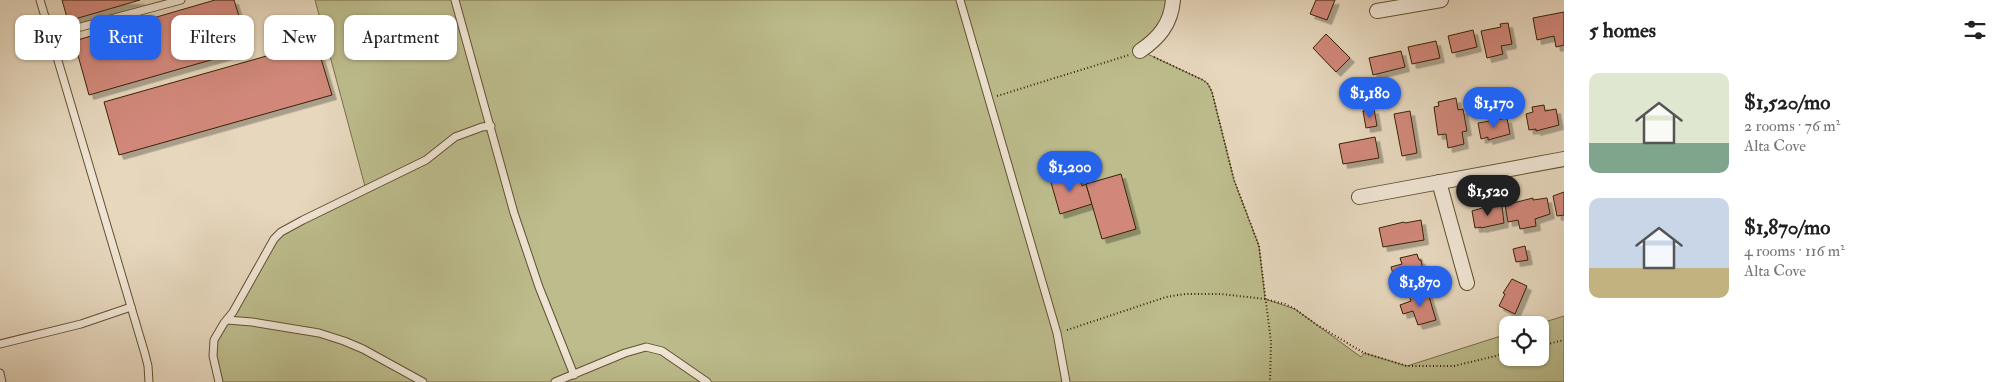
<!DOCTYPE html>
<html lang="en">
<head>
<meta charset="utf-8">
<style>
	body { margin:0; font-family:"IM FELL Double Pica",serif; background:#f6f6f6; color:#222; height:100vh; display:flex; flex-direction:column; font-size:19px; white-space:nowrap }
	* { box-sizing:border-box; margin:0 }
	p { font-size:16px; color:#767676 }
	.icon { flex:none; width:28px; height:28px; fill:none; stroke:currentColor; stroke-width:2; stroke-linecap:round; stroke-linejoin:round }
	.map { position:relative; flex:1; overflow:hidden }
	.sheet { display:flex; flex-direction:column; background:#fff; width:450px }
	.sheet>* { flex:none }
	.hud { position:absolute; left:15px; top:15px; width:475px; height:45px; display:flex; gap:10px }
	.controls { position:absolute; left:1499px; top:316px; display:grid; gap:10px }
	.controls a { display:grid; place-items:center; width:50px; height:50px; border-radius:10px; background:#fff; box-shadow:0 1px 4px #0004; font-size:25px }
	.price { position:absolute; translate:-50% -42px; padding:0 11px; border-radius:18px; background:#2563eb; color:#fff; font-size:16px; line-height:32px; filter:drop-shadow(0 1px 2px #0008) }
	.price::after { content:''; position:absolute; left:50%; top:30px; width:15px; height:11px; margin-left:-8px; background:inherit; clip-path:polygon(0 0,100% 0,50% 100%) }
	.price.on { background:#222; color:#fff }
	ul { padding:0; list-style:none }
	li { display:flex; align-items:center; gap:15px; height:125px; padding:0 25px }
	li span { display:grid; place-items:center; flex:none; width:140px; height:100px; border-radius:10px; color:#555 }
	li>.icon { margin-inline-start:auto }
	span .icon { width:60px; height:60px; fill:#fffc; stroke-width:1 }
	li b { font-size:21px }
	h2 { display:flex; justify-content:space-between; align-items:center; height:60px; padding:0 25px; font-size:21px }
	.chip { padding:0 18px; border-radius:10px; background:#fff; box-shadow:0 1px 4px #0004; font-size:18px; line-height:45px }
	.chip.on { background:#2563eb; color:#fff }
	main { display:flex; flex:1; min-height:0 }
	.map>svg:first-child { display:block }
</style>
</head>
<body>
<main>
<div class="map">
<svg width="1564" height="382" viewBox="0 0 1564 382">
	<defs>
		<filter id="shadow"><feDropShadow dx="4.5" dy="4.5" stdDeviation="0" flood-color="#0004"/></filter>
	</defs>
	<rect width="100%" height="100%" fill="#e6d7bd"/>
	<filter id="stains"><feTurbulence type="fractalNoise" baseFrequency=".004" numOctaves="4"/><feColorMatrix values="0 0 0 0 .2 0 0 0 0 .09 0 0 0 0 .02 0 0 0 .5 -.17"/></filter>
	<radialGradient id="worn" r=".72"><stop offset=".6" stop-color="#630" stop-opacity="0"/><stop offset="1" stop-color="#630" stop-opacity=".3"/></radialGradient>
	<path fill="#bcbc8c" stroke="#7a7048" d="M 315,0 L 1173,0 L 1172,7 L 1141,51 L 1203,80 L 1208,84 L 1212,92 L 1234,180 L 1259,246 L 1265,299 L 1295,309 L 1361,357 L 1364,353 L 1407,366 L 1507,334 L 1508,358 L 1540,358 L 1540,325 L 1535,325 L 1564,316 L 1564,382 L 219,382 L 214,340 L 274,239 L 366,190 Z"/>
	<g fill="#d1887a" stroke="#382304" filter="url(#shadow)">
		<path d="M 62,0 L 140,0 L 68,21 Z"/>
		<path d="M 215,0 L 234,0 L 249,49 L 89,95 L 74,41 Z"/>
		<path d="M 1316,0 L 1335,0 L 1327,20 L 1310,14 Z"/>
		<path d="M 1564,12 L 1564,45 L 1556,47 L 1554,36 L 1537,40 L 1533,18 Z"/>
		<path d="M 1508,23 L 1512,44 L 1501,46 L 1503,54 L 1487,58 L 1481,31 L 1501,27 L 1500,24 Z"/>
		<path d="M 1473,30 L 1477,47 L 1452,53 L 1448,36 Z"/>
		<path d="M 1326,34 L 1350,58 L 1336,72 L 1313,48 Z"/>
		<path d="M 1436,41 L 1440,58 L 1412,64 L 1408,47 Z"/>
		<path d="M 316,42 L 332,95 L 119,155 L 104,102 Z"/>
		<path d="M 1401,51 L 1405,67 L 1373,75 L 1369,58 Z"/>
		<path d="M 1456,98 L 1458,110 L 1463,109 L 1467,131 L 1462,132 L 1464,144 L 1448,148 L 1446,134 L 1438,135 L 1434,107 L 1439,106 L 1438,102 Z"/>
		<path d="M 1544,105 L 1545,111 L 1556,109 L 1559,125 L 1536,131 L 1536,129 L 1529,130 L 1526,114 L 1533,112 L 1532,107 Z"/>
		<path d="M 1374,109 L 1377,126 L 1366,128 L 1363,111 Z"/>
		<path d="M 1410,111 L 1417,153 L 1402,156 L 1394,114 Z"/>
		<path d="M 1507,118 L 1510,134 L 1488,140 L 1488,137 L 1481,139 L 1478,123 Z"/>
		<path d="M 1375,137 L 1379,158 L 1343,164 L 1339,144 Z"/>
		<path d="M 1078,172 L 1082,186 L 1086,184 L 1092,204 L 1060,214 L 1050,179 Z"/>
		<path d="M 1121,174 L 1136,229 L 1102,239 L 1086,184 Z"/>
		<path d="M 1564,192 L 1564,215 L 1557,216 L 1553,196 Z"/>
		<path d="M 1533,198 L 1533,200 L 1547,198 L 1550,214 L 1535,219 L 1536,226 L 1520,229 L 1518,220 L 1508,222 L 1505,205 Z"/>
		<path d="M 1489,206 L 1489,208 L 1502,206 L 1504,223 L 1481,228 L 1481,227 L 1475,228 L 1472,211 Z"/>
		<path d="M 1421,220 L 1424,240 L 1383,247 L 1379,228 L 1404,222 L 1405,223 Z"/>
		<path d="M 1525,246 L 1528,260 L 1516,262 L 1513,249 Z"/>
		<path d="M 1417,254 L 1419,260 L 1421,260 L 1425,282 L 1408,287 L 1403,274 L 1394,277 L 1391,267 L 1402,264 L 1400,258 Z"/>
		<path d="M 1512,279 L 1527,286 L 1515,314 L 1499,306 L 1505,294 L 1503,293 Z"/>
		<path d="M 1427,290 L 1436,320 L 1418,325 L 1413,311 L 1403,314 L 1400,305 L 1411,301 L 1409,296 Z"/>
	</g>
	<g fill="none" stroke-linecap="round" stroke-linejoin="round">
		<defs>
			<g id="lane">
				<path d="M 40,0 L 145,354 L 148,366 L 149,382"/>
				<path d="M 455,0 L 514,213 L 539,287 L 574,375"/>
				<path d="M 960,0 L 1057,333 L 1066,382"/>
				<path d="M 51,35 L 181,0"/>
				<path d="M 227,320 L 252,322 L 319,333 L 344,341 L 363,349 L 423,382"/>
				<path d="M 0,344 L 81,324 L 131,307"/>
				<path d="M 0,373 L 2,382"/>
				<path d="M 219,382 L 213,356 L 214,340 L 224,323 L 233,312 L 274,239 L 281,232 L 303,220 L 426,160 L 455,137 L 482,127 L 491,126"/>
				<path d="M 555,382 L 625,353 L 646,347 L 662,351 L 707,382"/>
			</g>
			<g id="street">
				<path d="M 1377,11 L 1441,0"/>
				<path d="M 1140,51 C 1159,38 1171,24 1173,0"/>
				<path d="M 1439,182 L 1467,283"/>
				<path d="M 1359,197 L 1564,159"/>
			</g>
		</defs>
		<use href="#lane" stroke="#645032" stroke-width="9"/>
		<use href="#street" stroke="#645032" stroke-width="16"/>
		<g stroke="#382304" stroke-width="2" stroke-dasharray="1 2.5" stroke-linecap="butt">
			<path d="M 1154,57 L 1203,80 L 1208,84 L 1212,92 L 1234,180 L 1259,246 L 1271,342 L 1270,382"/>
			<path d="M 997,96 L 1129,55"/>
			<path d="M 1067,330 L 1166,297 L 1185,294 L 1221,294 L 1265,299 L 1285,304 L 1295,309 L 1317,325 L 1364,353 L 1407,366 L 1454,366 L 1508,353"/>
			<path d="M 1540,346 L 1564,340"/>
		</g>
		<use href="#lane" stroke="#efe5d4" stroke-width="7"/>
		<use href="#street" stroke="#efe5d4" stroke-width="14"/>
	</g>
	<rect width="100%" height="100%" filter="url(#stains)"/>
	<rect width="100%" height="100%" fill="url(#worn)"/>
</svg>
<div class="controls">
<a><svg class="icon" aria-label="locate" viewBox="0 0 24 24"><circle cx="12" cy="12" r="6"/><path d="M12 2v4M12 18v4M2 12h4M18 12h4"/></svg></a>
</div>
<b class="price" style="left:1370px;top:119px">$1,180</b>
<b class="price" style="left:1494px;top:129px">$1,170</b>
<b class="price" style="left:1070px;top:193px">$1,200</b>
<b class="price on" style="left:1488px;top:217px">$1,520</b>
<b class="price" style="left:1420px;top:308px">$1,870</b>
<div class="hud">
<a class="chip">Buy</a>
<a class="chip on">Rent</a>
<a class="chip">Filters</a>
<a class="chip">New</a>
<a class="chip">Apartment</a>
</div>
</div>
<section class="sheet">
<h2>5 homes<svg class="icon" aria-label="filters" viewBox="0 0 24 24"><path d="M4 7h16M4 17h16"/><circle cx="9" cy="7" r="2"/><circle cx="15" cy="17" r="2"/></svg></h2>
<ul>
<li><span style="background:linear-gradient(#dfe7d0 70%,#7fa58c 0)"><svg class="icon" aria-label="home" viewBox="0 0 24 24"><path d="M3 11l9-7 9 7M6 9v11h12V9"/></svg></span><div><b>$1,520/mo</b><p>2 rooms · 76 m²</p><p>Alta Cove</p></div></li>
<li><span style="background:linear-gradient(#c9d6e8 70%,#c2b280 0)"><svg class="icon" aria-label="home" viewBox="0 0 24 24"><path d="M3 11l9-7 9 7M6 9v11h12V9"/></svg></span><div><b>$1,870/mo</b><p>4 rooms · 116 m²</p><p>Alta Cove</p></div></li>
</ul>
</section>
</main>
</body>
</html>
